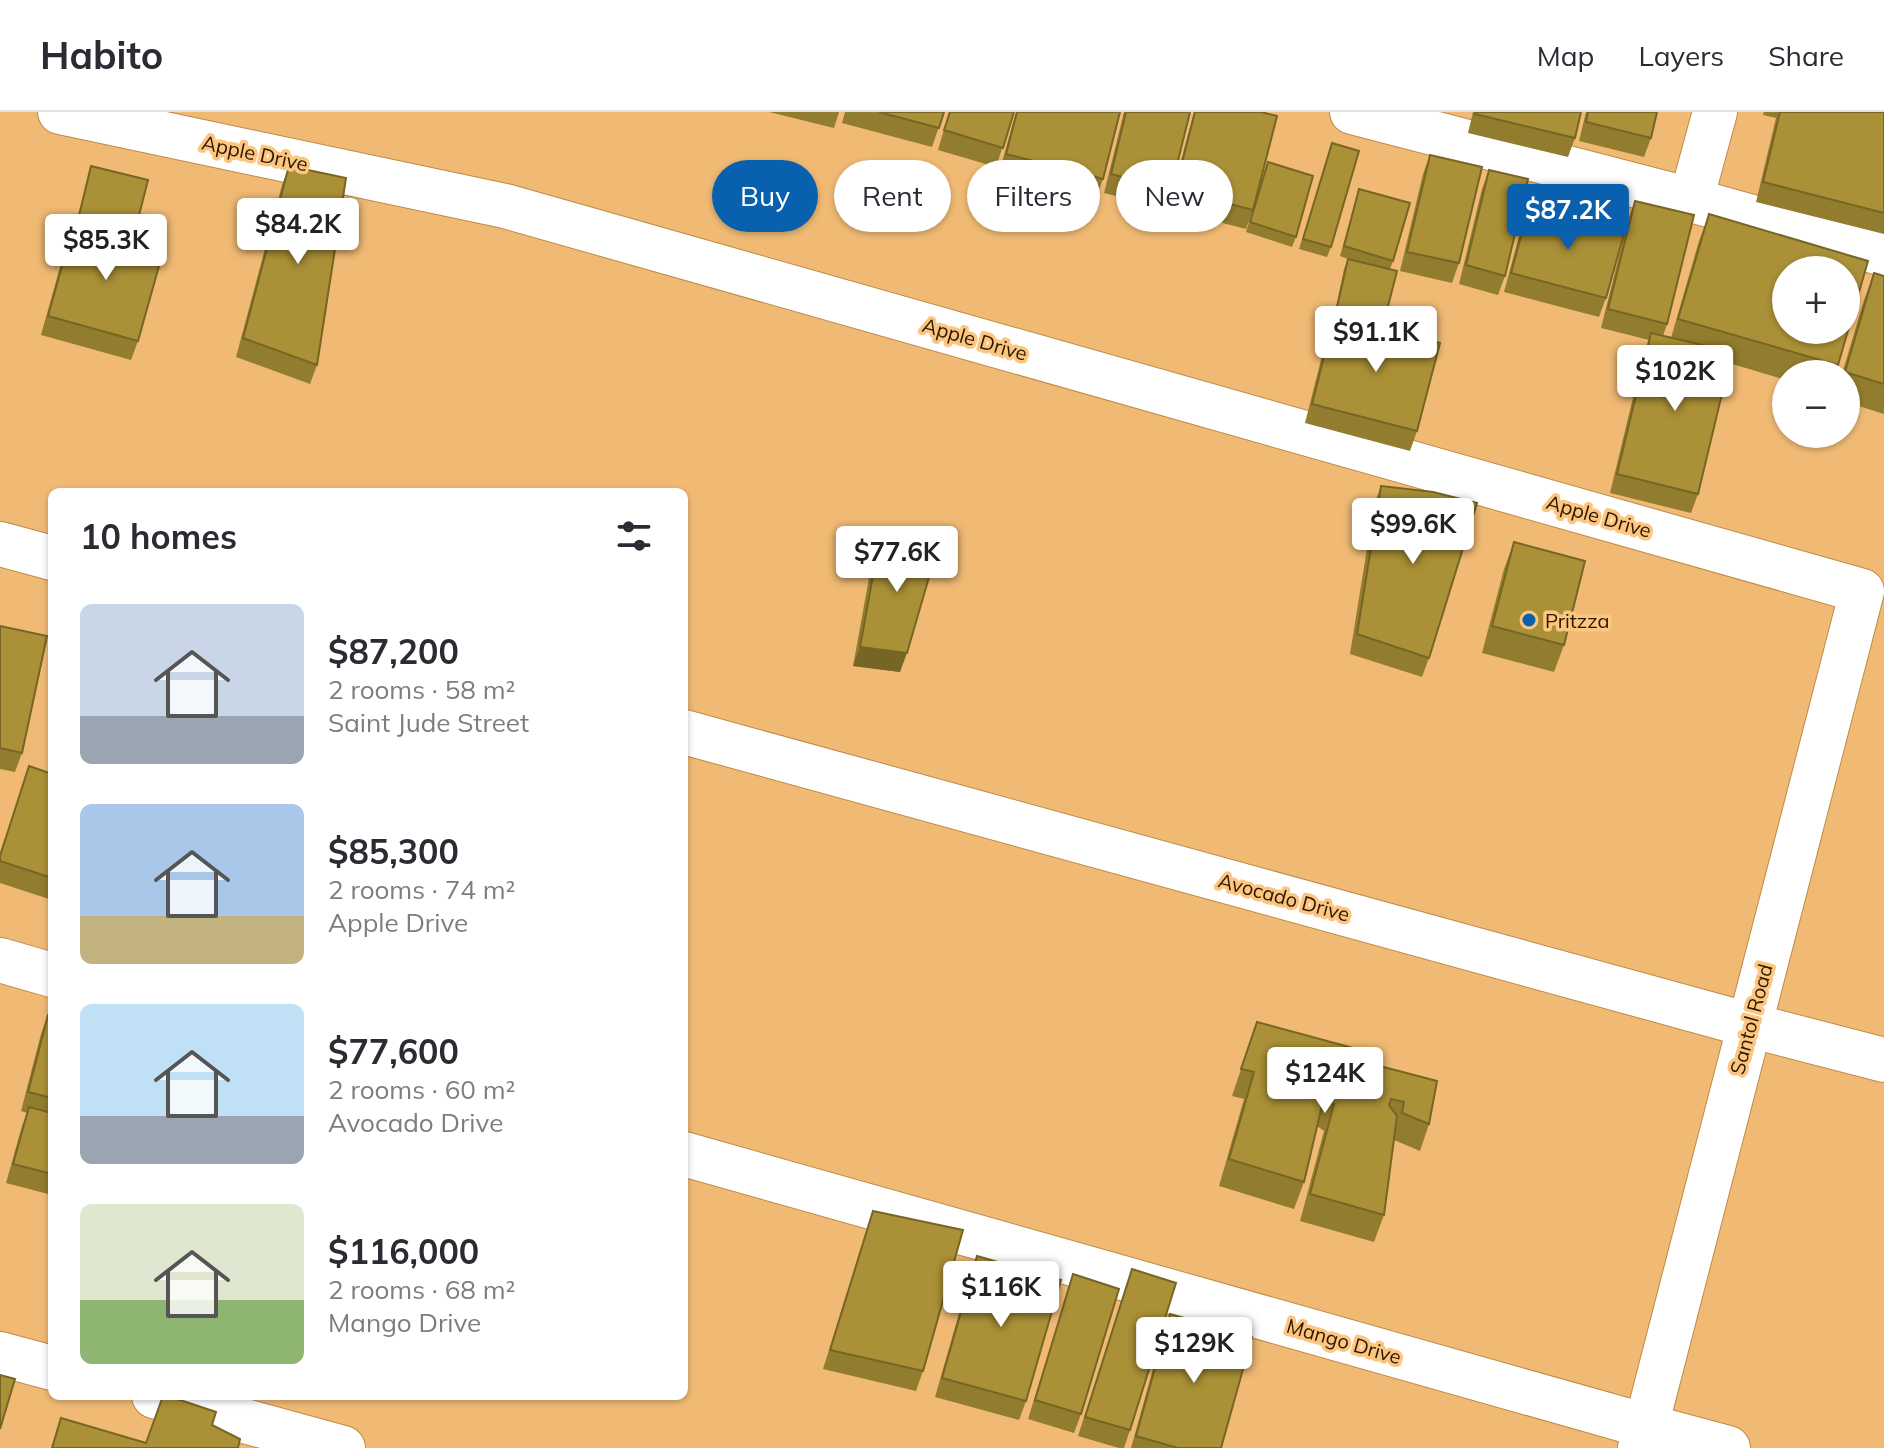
<!DOCTYPE html>
<html lang="en">
<head>
<meta charset="utf-8">
<style>
	body { margin:0; font-family:Mulish,sans-serif; background:#f2f2f3; color:#2b2b33; height:100vh; display:flex; flex-direction:column; font-size:30px; white-space:nowrap }
	* { box-sizing:border-box; margin:0 }
	p { font-size:26px; color:#7c7c81 }
	.icon { flex:none; width:44px; height:44px; fill:none; stroke:currentColor; stroke-width:2; stroke-linecap:round; stroke-linejoin:round }
	.map { position:relative; flex:1; overflow:hidden }
	.side { position:absolute; left:48px; top:376px; width:640px; height:912px; display:flex; flex-direction:column; background:#fff; border-radius:12px; box-shadow:0 2px 6px #0004 }
	.side>* { flex:none }
	.top-card { position:absolute; left:712px; top:48px; width:760px; height:72px; display:flex; gap:16px }
	.fabs { position:absolute; left:1772px; top:144px; display:grid; gap:16px }
	.fabs a { display:grid; place-items:center; width:88px; height:88px; border-radius:50%; background:#fff; box-shadow:0 2px 6px #0004; font-size:40px }
	.price { position:absolute; translate:-50% -68px; padding:0 18px; border-radius:8px; background:#fff; color:#222; font-size:26px; line-height:52px; filter:drop-shadow(0 2px 4px #0008) }
	.price::after { content:''; position:absolute; left:50%; top:48px; width:24px; height:18px; margin-left:-12px; background:inherit; clip-path:polygon(0 0,100% 0,50% 100%) }
	.price.selected { background:#0860ae; color:#fff }
	ul { padding:0; list-style:none }
	li { display:flex; align-items:center; gap:24px; height:200px; padding:0 32px }
	li span { display:grid; place-items:center; flex:none; width:224px; height:160px; border-radius:12px; color:#555 }
	li>.icon { margin-inline-start:auto }
	span .icon { width:96px; height:96px; fill:#fffc; stroke-width:1 }
	li b { font-size:34px }
	h2 { display:flex; justify-content:space-between; align-items:center; height:96px; padding:0 32px; font-size:34px }
	.tag { padding:0 28px; border-radius:36px; background:#fff; box-shadow:0 2px 6px #0004; font-size:28px; line-height:72px }
	.tag.selected { background:#0860ae; color:#fff }
	header { display:flex; align-items:center; gap:48px; box-sizing:border-box; height:112px; padding:0 40px; background:#fff; border-bottom:2px solid #e1e1e2 }
	header strong { font-size:38px }
	nav { display:flex; gap:44px; margin-inline-start:auto; font-size:28px }
	.map>svg:first-child { display:block }
</style>
</head>
<body>
<header>
<strong>Habito</strong>
<nav><a>Map</a><a>Layers</a><a>Share</a></nav>
</header>
<div class="map">
<svg width="1884" height="1336" viewBox="0 0 1884 1336">
	<rect width="100%" height="100%" fill="#f0ba74"/>
	<g fill="none" stroke-linecap="round" stroke-linejoin="round">
		<defs>
			<g id="street">
				<path d="M 1352,0 L 1691,88 L 1884,142"/>
				<path d="M 1691,88 L 1715,0"/>
				<path d="M 0,432 L 52,446"/>
				<path d="M 684,620 L 1749,913 L 1884,948"/>
				<path d="M 0,848 L 52,863"/>
				<path d="M 684,1042 L 1646,1314 L 1640,1336"/>
				<path d="M 0,1242 L 52,1256"/>
				<path d="M 154,1284 L 343,1336"/>
			</g>
			<path id="secondary" d="M 60,0 L 505,94 L 1862,479 L 1646,1314 L 1728,1336"/>
		</defs>
		<use href="#street" stroke="#be8b45" stroke-width="46"/>
		<use href="#secondary" stroke="#be8b45" stroke-width="46"/>
		<use href="#street" stroke="#fff" stroke-width="44"/>
		<use href="#secondary" stroke="#fff" stroke-width="44"/>
	</g>
	<g fill="#927c2e">
		<path d="M 769,0 L 839,0 L 834,16 Z"/>
		<path d="M 845,0 L 944,0 L 932,35 L 842,11 Z"/>
		<path d="M 949,0 L 1014,0 L 996,55 L 938,38 Z"/>
		<path d="M 1016,0 L 1120,0 L 1103,67 L 1096,86 L 999,61 Z"/>
		<path d="M 1124,0 L 1190,0 L 1171,77 L 1164,96 L 1104,81 Z"/>
		<path d="M 1194,0 L 1261,0 L 1254,95 L 1268,50 L 1296,125 L 1292,135 L 1246,120 L 1252,101 L 1246,117 L 1168,97 Z"/>
		<path d="M 1473,0 L 1581,0 L 1575,26 L 1568,45 L 1468,21 Z"/>
		<path d="M 1586,0 L 1657,0 L 1651,26 L 1644,45 L 1579,29 Z"/>
		<path d="M 1764,0 L 1884,0 L 1884,122 L 1756,90 L 1776,6 L 1763,3 Z"/>
		<path d="M 1332,31 L 1331,135 L 1327,145 L 1299,137 Z"/>
		<path d="M 1430,43 L 1459,151 L 1452,171 L 1400,159 L 1423,62 Z"/>
		<path d="M 91,54 L 133,127 L 138,229 L 131,248 L 41,223 L 67,130 L 74,111 L 76,111 Z"/>
		<path d="M 289,54 L 317,253 L 310,272 L 236,245 L 282,73 Z"/>
		<path d="M 1489,58 L 1505,164 L 1498,183 L 1459,172 L 1482,77 Z"/>
		<path d="M 1359,77 L 1393,149 L 1390,157 L 1385,206 L 1382,216 L 1417,319 L 1410,339 L 1305,311 L 1327,224 L 1334,205 L 1344,157 L 1348,147 L 1340,144 Z"/>
		<path d="M 1635,89 L 1667,212 L 1663,224 L 1671,226 L 1699,129 L 1709,102 L 1838,253 L 1834,262 L 1786,262 L 1786,268 L 1729,251 L 1698,382 L 1691,401 L 1610,381 L 1644,240 L 1649,228 L 1601,216 L 1628,108 Z"/>
		<path d="M 1529,94 L 1606,186 L 1599,205 L 1504,180 L 1522,113 Z"/>
		<path d="M 1874,161 L 1884,164 L 1884,302 L 1846,290 L 1846,262 L 1842,262 L 1864,188 Z"/>
		<path d="M 1381,374 L 1429,546 L 1422,565 L 1350,542 L 1374,393 Z"/>
		<path d="M 880,425 L 900,560 L 853,554 L 873,444 Z"/>
		<path d="M 1514,430 L 1564,533 L 1554,560 L 1482,541 L 1504,457 Z"/>
		<path d="M 0,514 L 22,641 L 15,660 L 0,657 Z"/>
		<path d="M 29,654 L 52,662 L 52,788 L 0,771 L 0,741 Z"/>
		<path d="M 48,903 L 52,904 L 52,1083 L 6,1071 L 22,1014 L 27,1001 L 21,999 L 41,922 Z"/>
		<path d="M 1257,910 L 1353,947 L 1437,969 L 1429,1012 L 1420,1039 L 1394,1028 L 1384,1103 L 1374,1130 L 1300,1109 L 1324,1019 L 1317,1014 L 1304,1070 L 1294,1097 L 1219,1074 L 1244,987 L 1232,984 Z"/>
		<path d="M 873,1099 L 923,1259 L 916,1279 L 823,1257 Z"/>
		<path d="M 977,1144 L 1026,1289 L 1019,1308 L 935,1285 L 970,1163 Z"/>
		<path d="M 1132,1157 L 1130,1318 L 1124,1336 L 1119,1336 L 1078,1324 Z"/>
		<path d="M 1073,1162 L 1081,1302 L 1074,1321 L 1028,1307 Z"/>
		<path d="M 1170,1202 L 1221,1336 L 1131,1336 L 1163,1221 Z"/>
	</g>
	<path fill="#776526" d="M 860,535 L 907,541 L 900,560 L 853,554 Z"/>
	<g fill="#aa9036" stroke="#776526" stroke-width="2" fill-rule="evenodd">
		<path d="M 879,0 L 944,0 L 939,16 Z"/>
		<path d="M 950,0 L 1014,0 L 1003,36 L 944,18 Z"/>
		<path d="M 1017,0 L 1120,0 L 1103,67 L 1006,42 Z"/>
		<path d="M 1126,0 L 1190,0 L 1171,77 L 1111,62 Z"/>
		<path d="M 1195,0 L 1261,0 L 1277,4 L 1253,98 L 1175,78 Z"/>
		<path d="M 1476,0 L 1581,0 L 1575,26 L 1475,2 Z"/>
		<path d="M 1588,0 L 1657,0 L 1651,26 L 1586,10 Z"/>
		<path d="M 1780,0 L 1884,0 L 1884,101 L 1763,70 Z"/>
		<path d="M 1332,31 L 1359,39 L 1331,135 L 1303,127 Z"/>
		<path d="M 1430,43 L 1482,55 L 1459,151 L 1407,140 Z"/>
		<path d="M 1268,50 L 1313,64 L 1296,125 L 1250,110 Z"/>
		<path d="M 91,54 L 148,68 L 133,127 L 77,112 Z"/>
		<path d="M 289,54 L 346,66 L 317,253 L 243,226 Z"/>
		<path d="M 1489,58 L 1528,67 L 1505,164 L 1466,153 Z"/>
		<path d="M 1359,77 L 1410,91 L 1393,149 L 1344,134 Z"/>
		<path d="M 1635,89 L 1694,103 L 1667,212 L 1608,197 Z"/>
		<path d="M 1529,94 L 1625,118 L 1606,186 L 1511,161 Z"/>
		<path d="M 1709,102 L 1868,149 L 1838,253 L 1678,207 ZM 1786,158 L 1846,158 L 1846,218 L 1786,218 Z"/>
		<path d="M 74,111 L 164,136 L 138,229 L 48,204 Z"/>
		<path d="M 1348,147 L 1397,159 L 1385,206 L 1337,195 Z"/>
		<path d="M 1874,161 L 1884,164 L 1884,272 L 1845,260 Z"/>
		<path d="M 1334,205 L 1440,231 L 1417,319 L 1312,292 Z"/>
		<path d="M 1651,221 L 1732,240 L 1698,382 L 1617,362 Z"/>
		<path d="M 1381,374 L 1433,380 L 1477,391 L 1429,546 L 1357,522 Z"/>
		<path d="M 880,425 L 938,434 L 907,541 L 860,535 Z"/>
		<path d="M 1514,430 L 1585,449 L 1564,533 L 1492,514 Z"/>
		<path d="M 0,514 L 47,524 L 22,641 L 0,636 Z"/>
		<path d="M 29,654 L 52,662 L 52,766 L 0,749 L 0,744 Z"/>
		<path d="M 48,903 L 52,904 L 52,986 L 28,980 Z"/>
		<path d="M 1257,910 L 1353,936 L 1353,947 L 1437,969 L 1429,1012 L 1402,1001 L 1404,990 L 1391,987 L 1389,993 L 1397,1004 L 1384,1103 L 1310,1082 L 1334,992 L 1324,985 L 1304,1070 L 1229,1047 L 1254,960 L 1241,957 Z"/>
		<path d="M 29,995 L 52,1001 L 52,1062 L 13,1052 Z"/>
		<path d="M 873,1099 L 963,1118 L 923,1259 L 830,1238 Z"/>
		<path d="M 977,1144 L 1061,1168 L 1026,1289 L 942,1266 Z"/>
		<path d="M 1132,1157 L 1176,1171 L 1130,1318 L 1085,1305 Z"/>
		<path d="M 1073,1162 L 1119,1177 L 1081,1302 L 1035,1288 Z"/>
		<path d="M 1170,1202 L 1252,1225 L 1221,1336 L 1178,1336 L 1136,1324 Z"/>
		<path d="M 0,1263 L 15,1267 L 0,1317 Z"/>
		<path d="M 163,1284 L 168,1284 L 216,1300 L 212,1313 L 240,1327 L 238,1336 L 52,1336 L 61,1306 L 146,1331 Z"/>
	</g>
	<circle fill="#0860ae" stroke="#fdc680" stroke-width="3" cx="1529" cy="508" r="8"/>
	<g text-anchor="middle" dominant-baseline="central" stroke-width="7" stroke-linejoin="round" paint-order="stroke">
		<g font-size="20" fill="#2c1800" stroke="#fdc680">
			<text transform="translate(255 41) rotate(12)">Apple Drive</text>
			<text transform="translate(975 227) rotate(16)">Apple Drive</text>
			<text transform="translate(1599 404) rotate(16)">Apple Drive</text>
			<text transform="translate(1284 785) rotate(15)">Avocado Drive</text>
			<text transform="translate(1751 907) rotate(-75)">Santol Road</text>
			<text transform="translate(1344 1229) rotate(16)">Mango Drive</text>
		</g>
		<g font-size="20" fill="#2c1800" stroke="#fdc680" text-anchor="start">
			<text x="1545" y="508">Pritzza</text>
		</g>
	</g>
</svg>
<div class="fabs">
<a>+</a>
<a>−</a>
</div>
<b class="price selected" style="left:1568px;top:140px">$87.2K</b>
<b class="price" style="left:298px;top:154px">$84.2K</b>
<b class="price" style="left:106px;top:170px">$85.3K</b>
<b class="price" style="left:1376px;top:262px">$91.1K</b>
<b class="price" style="left:1675px;top:301px">$102K</b>
<b class="price" style="left:1413px;top:454px">$99.6K</b>
<b class="price" style="left:897px;top:482px">$77.6K</b>
<b class="price" style="left:1325px;top:1003px">$124K</b>
<b class="price" style="left:1001px;top:1217px">$116K</b>
<b class="price" style="left:1194px;top:1273px">$129K</b>
<div class="top-card">
<a class="tag selected">Buy</a>
<a class="tag">Rent</a>
<a class="tag">Filters</a>
<a class="tag">New</a>
</div>
<section class="side">
<h2>10 homes<svg class="icon" aria-label="filters" viewBox="0 0 24 24"><path d="M4 7h16M4 17h16"/><circle cx="9" cy="7" r="2"/><circle cx="15" cy="17" r="2"/></svg></h2>
<ul>
<li><span style="background:linear-gradient(#c9d6e8 70%,#9aa5b1 0)"><svg class="icon" aria-label="home" viewBox="0 0 24 24"><path d="M3 11l9-7 9 7M6 9v11h12V9"/></svg></span><div><b>$87,200</b><p>2 rooms · 58 m²</p><p>Saint Jude Street</p></div></li>
<li><span style="background:linear-gradient(#a9c7e8 70%,#c2b280 0)"><svg class="icon" aria-label="home" viewBox="0 0 24 24"><path d="M3 11l9-7 9 7M6 9v11h12V9"/></svg></span><div><b>$85,300</b><p>2 rooms · 74 m²</p><p>Apple Drive</p></div></li>
<li><span style="background:linear-gradient(#bfe0f5 70%,#9aa5b1 0)"><svg class="icon" aria-label="home" viewBox="0 0 24 24"><path d="M3 11l9-7 9 7M6 9v11h12V9"/></svg></span><div><b>$77,600</b><p>2 rooms · 60 m²</p><p>Avocado Drive</p></div></li>
<li><span style="background:linear-gradient(#dfe7d0 60%,#8fb573 0)"><svg class="icon" aria-label="home" viewBox="0 0 24 24"><path d="M3 11l9-7 9 7M6 9v11h12V9"/></svg></span><div><b>$116,000</b><p>2 rooms · 68 m²</p><p>Mango Drive</p></div></li>
</ul>
</section>
</div>
</body>
</html>
